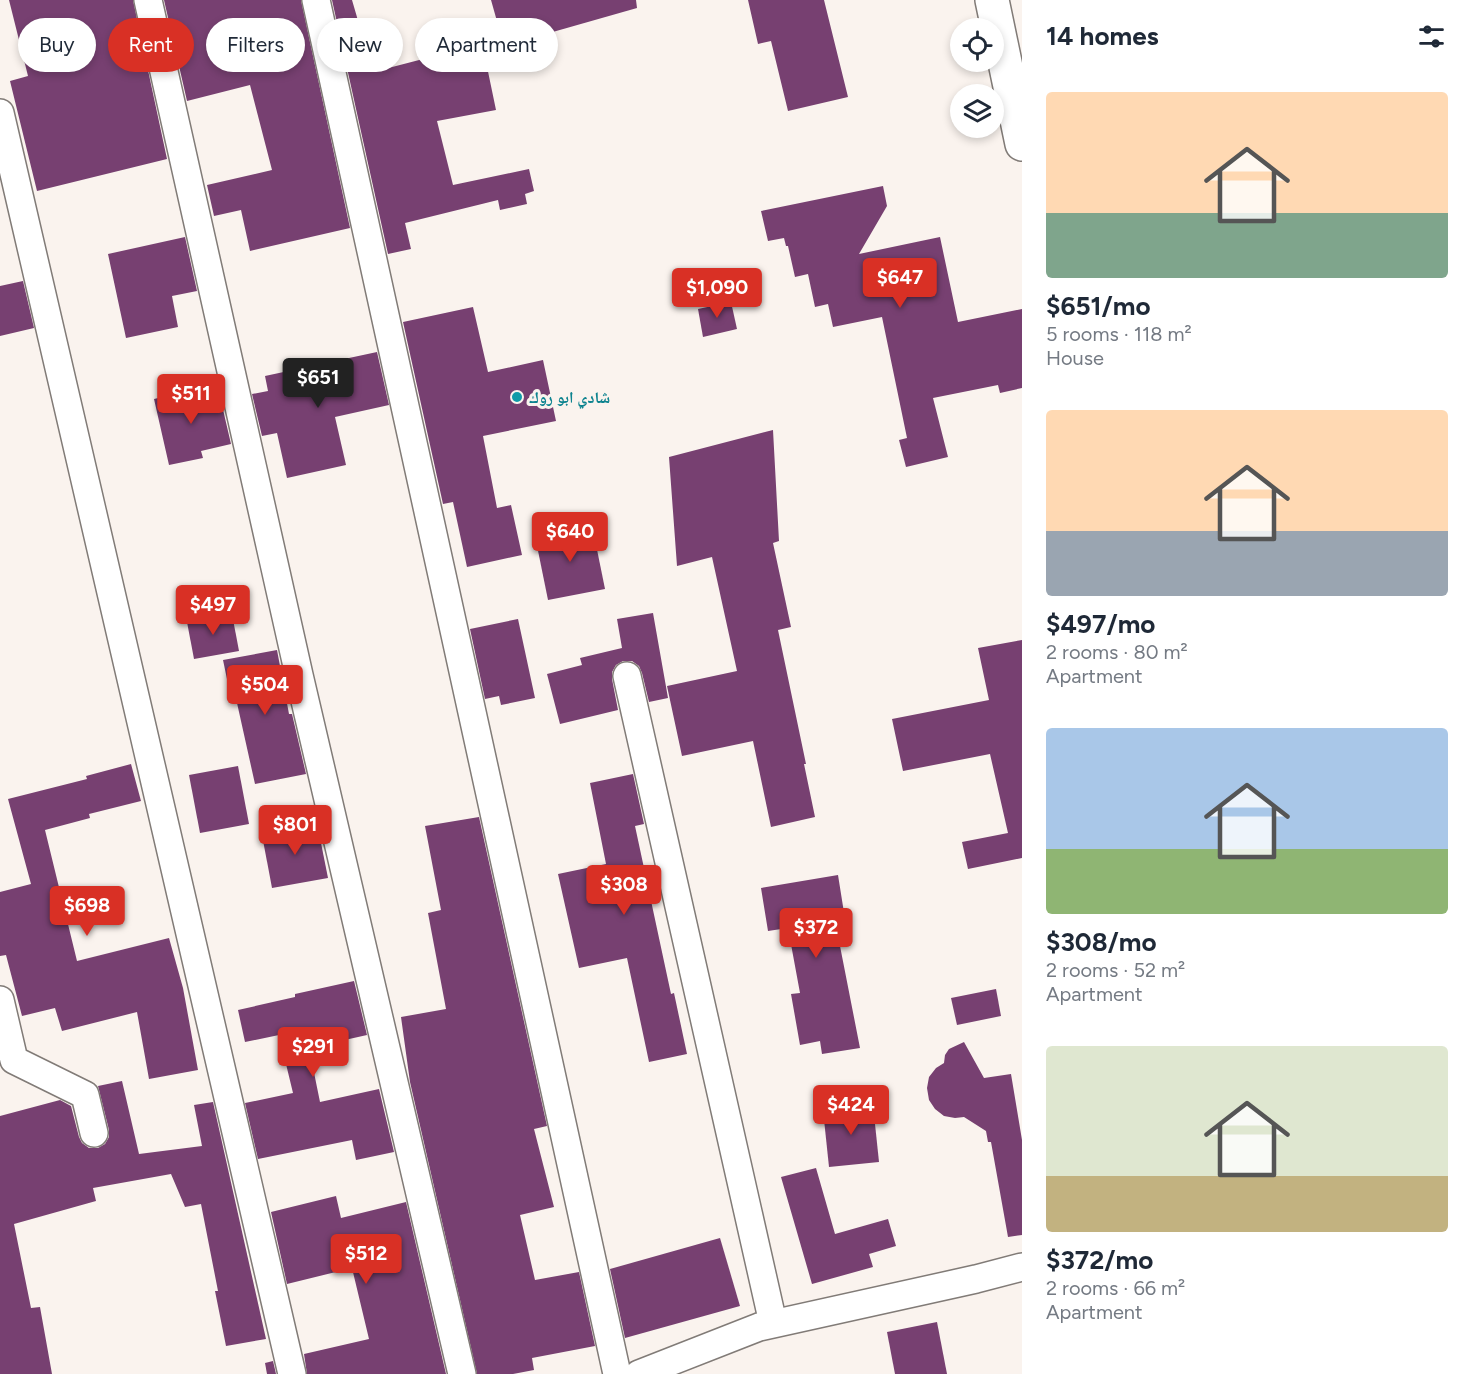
<!DOCTYPE html>
<html lang="en">
<head>
<meta charset="utf-8">
<style>
	body { margin:0; font-family:Figtree,"Noto Naskh Arabic",sans-serif; background:#f6f6f7; color:#1f2937; height:100vh; display:flex; flex-direction:column; font-size:22px; white-space:nowrap }
	* { box-sizing:border-box; margin:0 }
	p { font-size:20px; color:#747a83 }
	.icon { flex:none; width:33px; height:33px; fill:none; stroke:currentColor; stroke-width:2; stroke-linecap:round; stroke-linejoin:round }
	.map { position:relative; flex:1; overflow:hidden }
	.drawer { display:flex; flex-direction:column; background:#fff; width:450px }
	.drawer>* { flex:none }
	.guide { position:absolute; left:18px; top:18px; width:570px; height:54px; display:flex; gap:12px }
	.buttons { position:absolute; left:950px; top:18px; display:grid; gap:12px }
	.buttons a { display:grid; place-items:center; width:54px; height:54px; border-radius:50%; background:#fff; box-shadow:0 3px 9px #0003; font-size:30px }
	.price { position:absolute; translate:-50% -51px; padding:0 14px; border-radius:6px; background:#d93025; color:#fff; font-size:20px; line-height:39px; filter:drop-shadow(0 2px 3px #0008) }
	.price::after { content:''; position:absolute; left:50%; top:36px; width:18px; height:14px; margin-left:-9px; background:inherit; clip-path:polygon(0 0,100% 0,50% 100%) }
	.price.active { background:#222; color:#fff }
	ul { padding:0; list-style:none }
	li { display:grid; align-content:center; gap:12px; height:318px; padding:0 24px }
	li span { display:grid; place-items:center; height:186px; border-radius:6px; color:#555 }
	li>.icon { margin-inline-start:auto }
	span .icon { width:108px; height:108px; fill:#fffc; stroke-width:1 }
	li b { font-size:26px }
	h2 { display:flex; justify-content:space-between; align-items:center; height:72px; padding:0 24px; font-size:26px }
	.chip { padding:0 21px; border-radius:27px; background:#fff; box-shadow:0 3px 9px #0003; font-size:21px; line-height:54px }
	.chip.active { background:#d93025; color:#fff }
	main { display:flex; flex:1; min-height:0 }
	.map>svg:first-child { display:block }
</style>
</head>
<body>
<main>
<div class="map">
<svg width="1022" height="1374" viewBox="0 0 1022 1374">
	<rect width="100%" height="100%" fill="#faf3ee"/>
	<g fill="#774071">
		<path d="M 9,0 L 133,0 L 167,159 L 37,191 L 10,81 L 28,76 Z"/>
		<path d="M 164,0 L 301,0 L 350,228 L 250,251 L 241,210 L 214,216 L 207,185 L 272,170 L 250,85 L 187,101 Z"/>
		<path d="M 332,0 L 352,0 L 373,72 L 423,59 L 420,45 L 480,33 L 496,110 L 437,121 L 453,185 L 529,169 L 534,191 L 525,194 L 527,204 L 500,210 L 498,200 L 405,223 L 411,249 L 388,254 Z"/>
		<path d="M 491,0 L 636,0 L 637,8 L 504,46 Z"/>
		<path d="M 748,0 L 824,0 L 848,97 L 788,111 L 771,41 L 758,44 Z"/>
		<path d="M 883,186 L 887,206 L 859,254 L 940,237 L 958,322 L 1022,309 L 1022,388 L 1000,393 L 998,385 L 933,398 L 948,457 L 906,467 L 899,440 L 907,438 L 882,317 L 833,327 L 828,304 L 815,307 L 808,274 L 795,277 L 788,246 L 786,246 L 784,238 L 768,241 L 761,211 Z"/>
		<path d="M 185,237 L 197,291 L 172,296 L 178,327 L 126,338 L 108,254 Z"/>
		<path d="M 23,281 L 34,328 L 0,336 L 0,286 Z"/>
		<path d="M 731,302 L 737,329 L 703,337 L 698,309 Z"/>
		<path d="M 473,307 L 488,372 L 543,360 L 556,421 L 483,436 L 497,508 L 511,505 L 522,555 L 467,567 L 453,502 L 443,504 L 403,322 Z"/>
		<path d="M 377,352 L 389,405 L 335,417 L 346,465 L 287,478 L 277,433 L 262,436 L 252,394 L 268,391 L 265,376 Z"/>
		<path d="M 209,386 L 213,402 L 221,401 L 231,444 L 201,451 L 203,458 L 169,465 L 154,399 Z"/>
		<path d="M 773,430 L 779,541 L 773,543 L 791,627 L 778,630 L 806,764 L 804,764 L 815,817 L 771,827 L 753,741 L 682,756 L 667,686 L 737,671 L 712,557 L 677,566 L 669,457 Z"/>
		<path d="M 592,525 L 605,589 L 548,600 L 535,536 Z"/>
		<path d="M 653,613 L 668,698 L 649,702 L 642,673 L 639,666 L 632,661 L 623,661 L 616,665 L 612,672 L 612,679 L 618,710 L 560,724 L 547,674 L 582,665 L 580,658 L 622,648 L 617,619 Z"/>
		<path d="M 232,614 L 239,651 L 194,659 L 187,622 Z"/>
		<path d="M 518,619 L 535,698 L 501,705 L 499,696 L 485,699 L 470,629 Z"/>
		<path d="M 1022,640 L 1022,858 L 968,869 L 962,842 L 1008,833 L 990,754 L 903,771 L 892,719 L 989,700 L 978,648 Z"/>
		<path d="M 277,650 L 289,714 L 292,714 L 306,774 L 255,784 L 237,703 L 232,703 L 223,660 Z"/>
		<path d="M 131,764 L 141,801 L 89,814 L 90,818 L 45,830 L 77,961 L 169,938 L 183,988 L 198,1070 L 149,1079 L 137,1012 L 62,1031 L 55,1008 L 22,1016 L 6,955 L 0,956 L 0,892 L 31,884 L 8,799 L 87,779 L 86,776 Z"/>
		<path d="M 238,766 L 249,824 L 200,833 L 189,775 Z"/>
		<path d="M 633,774 L 644,824 L 635,826 L 671,994 L 674,993 L 687,1054 L 649,1062 L 627,958 L 579,968 L 558,874 L 606,864 L 590,783 Z"/>
		<path d="M 479,817 L 547,1126 L 534,1129 L 554,1207 L 520,1215 L 535,1280 L 579,1272 L 595,1346 L 532,1358 L 534,1370 L 513,1374 L 477,1374 L 410,1082 L 401,1017 L 446,1009 L 428,913 L 441,910 L 425,826 Z"/>
		<path d="M 317,823 L 328,878 L 272,888 L 262,835 Z"/>
		<path d="M 838,875 L 849,944 L 840,946 L 860,1048 L 822,1054 L 820,1041 L 800,1045 L 791,994 L 800,993 L 788,928 L 768,931 L 761,888 Z"/>
		<path d="M 354,981 L 367,1035 L 309,1048 L 320,1102 L 379,1089 L 394,1152 L 356,1160 L 352,1140 L 258,1159 L 245,1103 L 293,1093 L 279,1035 L 245,1042 L 238,1010 L 295,997 L 295,994 Z"/>
		<path d="M 996,989 L 1001,1016 L 957,1025 L 951,998 Z"/>
		<path d="M 964,1042 L 984,1078 L 1011,1074 L 1022,1140 L 1022,1235 L 1008,1237 L 991,1142 L 988,1142 L 986,1131 L 964,1117 L 955,1118 L 944,1116 L 935,1109 L 929,1100 L 927,1088 L 929,1077 L 936,1068 L 944,1063 L 945,1055 L 949,1049 Z"/>
		<path d="M 122,1081 L 139,1154 L 202,1146 L 194,1105 L 213,1102 L 266,1339 L 226,1346 L 215,1291 L 218,1291 L 201,1204 L 185,1207 L 171,1174 L 93,1188 L 96,1201 L 14,1224 L 31,1308 L 40,1307 L 52,1374 L 0,1374 L 0,1116 L 60,1100 L 71,1106 L 79,1137 L 82,1143 L 89,1148 L 98,1148 L 105,1144 L 109,1137 L 109,1130 L 98,1086 Z"/>
		<path d="M 873,1105 L 879,1162 L 829,1167 L 823,1110 Z"/>
		<path d="M 816,1168 L 835,1234 L 888,1219 L 896,1246 L 869,1254 L 873,1267 L 812,1284 L 781,1177 Z"/>
		<path d="M 336,1196 L 341,1218 L 406,1202 L 446,1374 L 307,1374 L 304,1354 L 369,1339 L 352,1268 L 287,1284 L 271,1212 Z"/>
		<path d="M 720,1238 L 740,1306 L 625,1338 L 610,1269 Z"/>
		<path d="M 937,1322 L 947,1374 L 895,1374 L 887,1332 Z"/>
		<path d="M 273,1361 L 276,1374 L 267,1374 L 265,1363 Z"/>
	</g>
	<g fill="none" stroke-linecap="round" stroke-linejoin="round">
		<defs>
			<g id="minor">
				<path d="M 148,0 L 299,675 L 462,1374"/>
				<path d="M 316,0 L 617,1374"/>
				<path d="M 0,113 L 292,1374"/>
				<path d="M 627,676 L 773,1323"/>
				<path d="M 0,1000 L 14,1060 L 85,1095 L 94,1133"/>
				<path d="M 639,1374 L 759,1327 L 976,1279 L 1022,1267"/>
			</g>
			<path id="tertiary" d="M 992,0 L 1022,144"/>
		</defs>
		<use href="#minor" stroke="#817b77" stroke-width="30"/>
		<use href="#tertiary" stroke="#817b77" stroke-width="36"/>
		<use href="#minor" stroke="#fff" stroke-width="27"/>
		<use href="#tertiary" stroke="#fff" stroke-width="33"/>
	</g>
	<circle fill="#0f9aa8" stroke="#faf3ee" stroke-width="2" cx="517" cy="397" r="6"/>
	<g text-anchor="middle" dominant-baseline="central" stroke-width="6" stroke-linejoin="round" paint-order="stroke">
		<g font-size="16" font-weight="bold" fill="#0d838f" stroke="#faf3ee" text-anchor="start">
			<text x="529" y="397">شادي ابو روك</text>
		</g>
	</g>
</svg>
<div class="buttons">
<a><svg class="icon" aria-label="locate" viewBox="0 0 24 24"><circle cx="12" cy="12" r="6"/><path d="M12 2v4M12 18v4M2 12h4M18 12h4"/></svg></a>
<a><svg class="icon" aria-label="layers" viewBox="0 0 24 24"><path d="M12 4l9 5-9 5-9-5zM3 14l9 5 9-5"/></svg></a>
</div>
<b class="price" style="left:900px;top:309px">$647</b>
<b class="price" style="left:717px;top:319px">$1,090</b>
<b class="price active" style="left:318px;top:409px">$651</b>
<b class="price" style="left:191px;top:425px">$511</b>
<b class="price" style="left:570px;top:563px">$640</b>
<b class="price" style="left:213px;top:636px">$497</b>
<b class="price" style="left:265px;top:716px">$504</b>
<b class="price" style="left:295px;top:856px">$801</b>
<b class="price" style="left:624px;top:916px">$308</b>
<b class="price" style="left:87px;top:937px">$698</b>
<b class="price" style="left:816px;top:959px">$372</b>
<b class="price" style="left:313px;top:1078px">$291</b>
<b class="price" style="left:851px;top:1136px">$424</b>
<b class="price" style="left:366px;top:1285px">$512</b>
<div class="guide">
<a class="chip">Buy</a>
<a class="chip active">Rent</a>
<a class="chip">Filters</a>
<a class="chip">New</a>
<a class="chip">Apartment</a>
</div>
</div>
<section class="drawer">
<h2>14 homes<svg class="icon" aria-label="filters" viewBox="0 0 24 24"><path d="M4 7h16M4 17h16"/><circle cx="9" cy="7" r="2"/><circle cx="15" cy="17" r="2"/></svg></h2>
<ul>
<li><span style="background:linear-gradient(#ffd9b3 65%,#7fa58c 0)"><svg class="icon" aria-label="home" viewBox="0 0 24 24"><path d="M3 11l9-7 9 7M6 9v11h12V9"/></svg></span><div><b>$651/mo</b><p>5 rooms · 118 m²</p><p>House</p></div></li>
<li><span style="background:linear-gradient(#ffd9b3 65%,#9aa5b1 0)"><svg class="icon" aria-label="home" viewBox="0 0 24 24"><path d="M3 11l9-7 9 7M6 9v11h12V9"/></svg></span><div><b>$497/mo</b><p>2 rooms · 80 m²</p><p>Apartment</p></div></li>
<li><span style="background:linear-gradient(#a9c7e8 65%,#8fb573 0)"><svg class="icon" aria-label="home" viewBox="0 0 24 24"><path d="M3 11l9-7 9 7M6 9v11h12V9"/></svg></span><div><b>$308/mo</b><p>2 rooms · 52 m²</p><p>Apartment</p></div></li>
<li><span style="background:linear-gradient(#dfe7d0 70%,#c2b280 0)"><svg class="icon" aria-label="home" viewBox="0 0 24 24"><path d="M3 11l9-7 9 7M6 9v11h12V9"/></svg></span><div><b>$372/mo</b><p>2 rooms · 66 m²</p><p>Apartment</p></div></li>
</ul>
</section>
</main>
</body>
</html>
